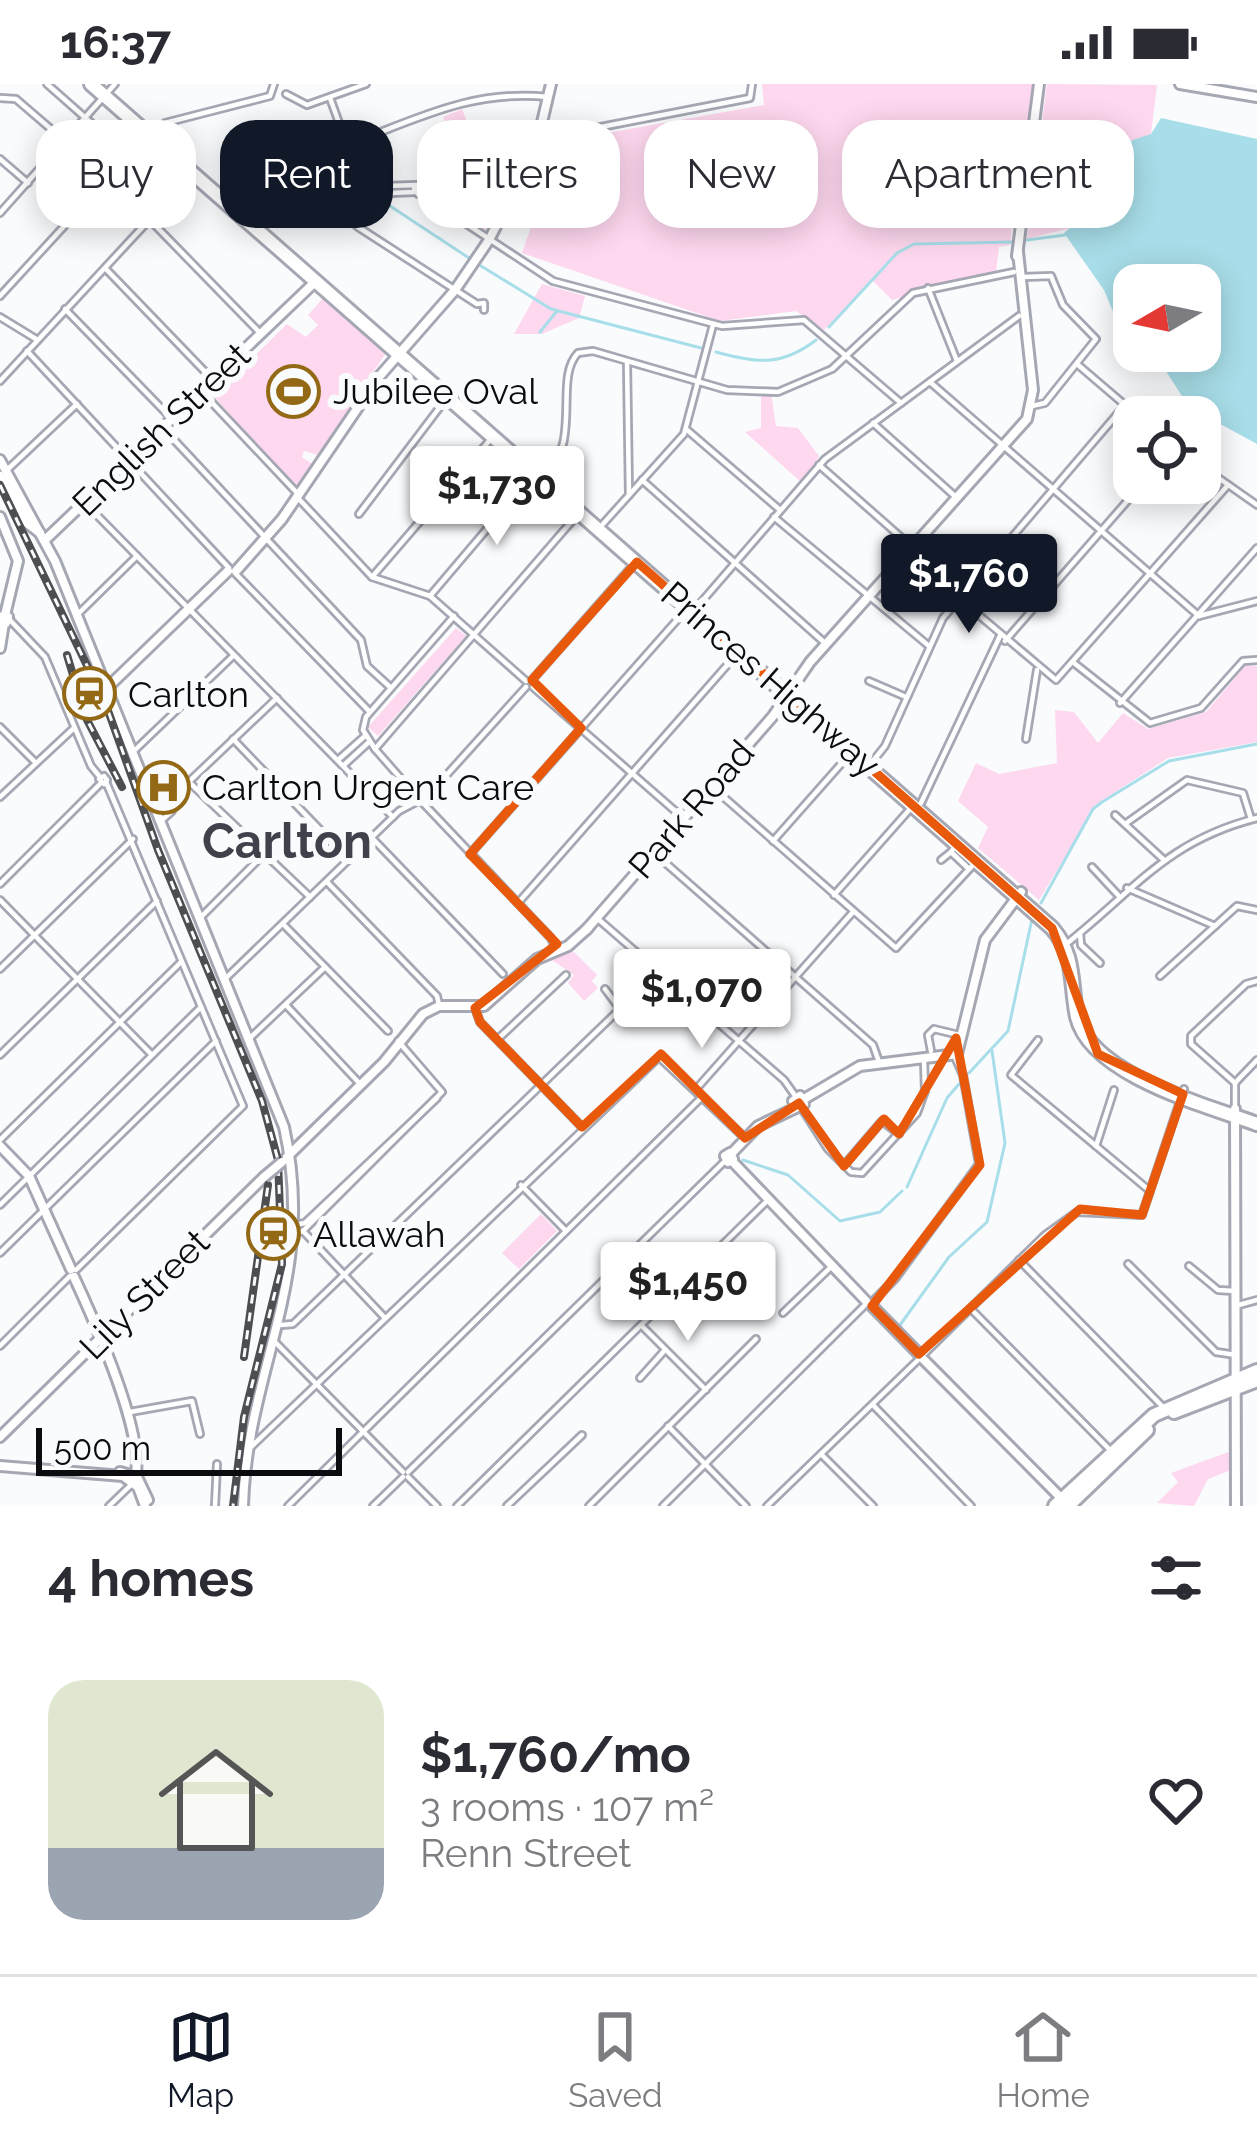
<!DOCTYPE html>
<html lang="en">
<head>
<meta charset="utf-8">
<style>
	body { margin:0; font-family:Raleway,sans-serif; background:#f7f7f7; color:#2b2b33; height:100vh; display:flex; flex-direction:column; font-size:45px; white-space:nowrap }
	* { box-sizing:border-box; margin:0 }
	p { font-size:39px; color:#7c7c81 }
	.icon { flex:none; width:66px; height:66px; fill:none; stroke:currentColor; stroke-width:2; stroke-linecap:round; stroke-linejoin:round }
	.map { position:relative; height:1422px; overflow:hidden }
	.panel { display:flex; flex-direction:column; background:#fff; flex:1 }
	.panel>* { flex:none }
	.guide { position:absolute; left:36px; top:36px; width:1185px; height:108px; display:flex; gap:24px }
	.needle { width:78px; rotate:261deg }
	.buttons { position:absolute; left:1113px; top:180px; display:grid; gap:24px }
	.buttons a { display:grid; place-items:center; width:108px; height:108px; border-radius:24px; background:#fff; box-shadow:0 6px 30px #0003; font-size:60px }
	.scale { position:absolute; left:36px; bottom:30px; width:306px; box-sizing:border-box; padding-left:12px; border:6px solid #0b0c10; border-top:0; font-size:33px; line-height:42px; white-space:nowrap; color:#0b0c10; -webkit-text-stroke:9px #fafbfd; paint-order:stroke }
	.price { position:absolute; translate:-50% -102px; padding:0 27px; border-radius:12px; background:#fff; color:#222; font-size:39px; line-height:78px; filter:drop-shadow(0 3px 6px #0008) }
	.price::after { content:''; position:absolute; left:50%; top:72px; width:36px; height:27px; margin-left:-18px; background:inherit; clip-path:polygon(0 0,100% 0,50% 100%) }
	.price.current { background:#111827; color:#fff }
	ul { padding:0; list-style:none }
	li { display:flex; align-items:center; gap:36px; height:300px; padding:0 48px }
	li span { display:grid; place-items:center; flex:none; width:336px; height:240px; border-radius:36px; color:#555 }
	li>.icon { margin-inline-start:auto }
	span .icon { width:144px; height:144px; fill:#fffc; stroke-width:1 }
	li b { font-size:51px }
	h2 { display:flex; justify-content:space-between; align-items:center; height:144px; padding:0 48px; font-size:51px }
	.chip { padding:0 42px; border-radius:36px; background:#fff; box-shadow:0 6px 30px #0003; font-size:42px; line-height:108px }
	.chip.current { background:#111827; color:#fff }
	.status { display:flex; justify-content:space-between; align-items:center; height:84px; padding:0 60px; background:#fff; direction:ltr }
	.status svg { height:33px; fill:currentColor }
	.tabs { display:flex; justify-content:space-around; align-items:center; height:168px; border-top:3px solid #e1e1e2; background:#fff; font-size:33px; color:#7c7c81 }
	.tabs a { display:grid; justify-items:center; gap:6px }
	.tabs .current { color:#111827 }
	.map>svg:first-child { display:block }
</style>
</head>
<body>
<div class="status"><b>16:37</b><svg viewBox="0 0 49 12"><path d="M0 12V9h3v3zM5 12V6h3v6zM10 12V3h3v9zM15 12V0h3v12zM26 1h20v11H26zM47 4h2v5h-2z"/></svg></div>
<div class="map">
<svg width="1257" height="1422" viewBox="0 0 1257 1422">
	<rect width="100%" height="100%" fill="#fafbfd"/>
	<g fill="#fed8ef">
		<path d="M 762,0 L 1033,0 L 1020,112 L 1005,110 L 1002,141 L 1012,143 L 1010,161 L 999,163 L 996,188 L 892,216 L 873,197 L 824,246 L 796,227 L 720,237 L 522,169 L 540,117 L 527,112 L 545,60 L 764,21 Z"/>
		<path d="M 1047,0 L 1157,1 L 1151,50 L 1115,63 L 1086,95 L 1074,143 L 1027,155 Z"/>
		<path d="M 462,25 L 480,71 L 461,79 L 443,33 Z"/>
		<path d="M 522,65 L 526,70 L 484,147 L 427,110 L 429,100 Z"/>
		<path d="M 542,200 L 585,212 L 579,234 L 542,250 L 514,250 Z"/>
		<path d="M 325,212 L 388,266 L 318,371 L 304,367 L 302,373 L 312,380 L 296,404 L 210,308 L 218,293 L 245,273 L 249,277 L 287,240 L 306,253 L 318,241 L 308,231 Z"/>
		<path d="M 771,309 L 776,342 L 798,344 L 819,372 L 803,400 L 745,348 L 761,344 L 761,310 Z"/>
		<path d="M 456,544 L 466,552 L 378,652 L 368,643 Z"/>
		<path d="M 1246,581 L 1257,582 L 1257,658 L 1168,674 L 1098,719 L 1039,816 L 978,764 L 988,743 L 958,717 L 976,679 L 999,690 L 1057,679 L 1055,626 L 1074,628 L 1098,659 L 1123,629 L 1148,645 L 1206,628 Z"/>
		<path d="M 574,868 L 597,891 L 592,897 L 598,904 L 584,917 L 568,899 L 574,891 L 549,874 Z"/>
		<path d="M 541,1130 L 557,1147 L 519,1185 L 502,1169 Z"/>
		<path d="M 1231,1367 L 1231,1386 L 1208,1395 L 1194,1422 L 1157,1419 L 1178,1398 L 1171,1389 Z"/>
	</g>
	<path fill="#a8dee9" d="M 1161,34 L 1257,55 L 1257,360 L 1189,323 L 1153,267 L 1200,267 L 1200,201 L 1134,201 L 1134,248 L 1123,237 L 1119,242 L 1104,206 L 1064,149 C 1103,122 1055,78 1151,50 Z"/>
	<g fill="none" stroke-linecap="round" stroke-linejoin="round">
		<g stroke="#a8dee9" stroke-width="3">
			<path d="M 387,120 L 469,174"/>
			<path d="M 1027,156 L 1065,151"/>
			<path d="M 481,182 L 551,225 L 701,264"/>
			<path d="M 829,243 L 897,169 L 914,160 L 1013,158"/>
			<path d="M 540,248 L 557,227"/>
			<path d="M 716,268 C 756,279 781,283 816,256"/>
			<path d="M 1041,819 L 1093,725 L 1102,718 L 1169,677 L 1257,660"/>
			<path d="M 969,989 L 1008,947 L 1032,835"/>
			<path d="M 743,1076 L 788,1091 L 840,1137 L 880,1128 L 902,1107"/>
			<path d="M 907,1103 L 947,1014 L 959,1000"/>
			<path d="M 900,1241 L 949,1173 L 987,1138 L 1005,1059 L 992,967"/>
		</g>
		<defs>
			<g id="street">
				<path d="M 47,0 L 173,111"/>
				<path d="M 286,10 L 307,21 L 366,0"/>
				<path d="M 0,14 L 16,15 L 66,58"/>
				<path d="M 330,14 L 347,61 L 349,105"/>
				<path d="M 154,48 L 165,39 L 270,12 L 274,0"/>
				<path d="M 347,61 C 417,35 472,5 548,13"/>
				<path d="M 285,69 L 293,69 L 293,76 L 285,77 Z"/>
				<path d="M 0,75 L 28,99"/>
				<path d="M 288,78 L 289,107"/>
				<path d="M 420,100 L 424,106 L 418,110 L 414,104 Z"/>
				<path d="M 423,101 L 539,55 L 750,14 L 752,0"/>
				<path d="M 320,104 L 320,111 L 358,143 L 477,220 L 484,219 L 484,226"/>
				<path d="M 421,110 L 553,197 L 722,242 L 804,236 L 901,319"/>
				<path d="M 230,114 L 239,107 L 416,101"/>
				<path d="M 0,129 L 115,0"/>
				<path d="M 249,130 L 268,114 L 415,108"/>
				<path d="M 149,135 L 261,250"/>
				<path d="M 105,184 L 212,295"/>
				<path d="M 1023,193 L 1051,192 L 1063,221 L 1096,255 L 1045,319 L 1032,322"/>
				<path d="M 928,204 L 957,277"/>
				<path d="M 0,212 L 136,64"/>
				<path d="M 65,225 L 170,333"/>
				<path d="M 0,233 L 36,255"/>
				<path d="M 27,267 L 229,484"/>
				<path d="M 627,279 L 629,411"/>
				<path d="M 1077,280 L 1139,333"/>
				<path d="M 0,297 L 189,93"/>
				<path d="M 930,298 L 1199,532"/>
				<path d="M 201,307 L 299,411"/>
				<path d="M 873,339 L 957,414"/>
				<path d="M 163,344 L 361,556 L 367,582 L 390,603"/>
				<path d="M 686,345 L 780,426"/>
				<path d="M 819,381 L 911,462"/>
				<path d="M 1200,381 L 1257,421"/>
				<path d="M 7,386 L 77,320"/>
				<path d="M 548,392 C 581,351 554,294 578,269 L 593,267 L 727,306 L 778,308 L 832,285 L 913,209 L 1014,188"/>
				<path d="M 642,396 L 826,560"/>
				<path d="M 297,413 L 372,493 L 430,512 L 526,597"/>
				<path d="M 86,420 L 393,733"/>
				<path d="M 359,430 L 446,315"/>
				<path d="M 774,433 L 929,562"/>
				<path d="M 603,440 L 684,350 L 713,241"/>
				<path d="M 905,469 L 1056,596 L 1228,401"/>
				<path d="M 235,489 L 369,627"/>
				<path d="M 372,493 L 490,356"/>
				<path d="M 430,512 L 531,393"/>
				<path d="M 697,523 L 825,375 L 1019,232"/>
				<path d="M 78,530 L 137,472"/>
				<path d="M 454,532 L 366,633 L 363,646 L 375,665 L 578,430"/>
				<path d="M 1199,532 L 1257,517"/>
				<path d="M 9,535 L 45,573 L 91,682 L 100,693"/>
				<path d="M 1005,557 L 1143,399"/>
				<path d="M 1074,579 L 1150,639 L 1201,624 L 1243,577 L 1257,576"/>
				<path d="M 532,596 L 635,479"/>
				<path d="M 869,597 L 906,613"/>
				<path d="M 533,603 L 682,733"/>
				<path d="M 1120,619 L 1257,464"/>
				<path d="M 0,643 L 35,678"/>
				<path d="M 233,655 L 349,776"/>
				<path d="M 1026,655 L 1037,586"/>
				<path d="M 375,665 L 418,714"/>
				<path d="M 135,666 L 233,572"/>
				<path d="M 338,676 L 365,652"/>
				<path d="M 873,677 L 885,662 L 943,534 L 1125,321"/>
				<path d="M 344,681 L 369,658"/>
				<path d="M 104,692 L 107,696 L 104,700 L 99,695 Z"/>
				<path d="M 188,697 L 310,813"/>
				<path d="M 711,702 L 896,864 L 973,781"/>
				<path d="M 0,713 L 74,644"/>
				<path d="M 424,716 L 526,603"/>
				<path d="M 423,719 L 551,854 L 556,866"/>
				<path d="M 921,719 L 1000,552"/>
				<path d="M 157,728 L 277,614"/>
				<path d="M 1115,731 L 1164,776"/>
				<path d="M 161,737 L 172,727 L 165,721"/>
				<path d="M 1125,740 L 1187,696 L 1243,709 L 1251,735"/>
				<path d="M 372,754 L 503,890"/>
				<path d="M 773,757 L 849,671"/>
				<path d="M 954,764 L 951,768 L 969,785"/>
				<path d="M 653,768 L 873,961 L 879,978"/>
				<path d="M 470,770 L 685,527"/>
				<path d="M 941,776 L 951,768"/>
				<path d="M 1092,783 L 1118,811"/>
				<path d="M 327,798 L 437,912 L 439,921"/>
				<path d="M 0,800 L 101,699"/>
				<path d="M 1127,804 L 1215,842"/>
				<path d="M 834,811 L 910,725"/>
				<path d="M 0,816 L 152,971"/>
				<path d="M 518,819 L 736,571"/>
				<path d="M 201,833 L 265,769"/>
				<path d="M 598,835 L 784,996 L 796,1013"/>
				<path d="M 283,840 L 388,947"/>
				<path d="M 1080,849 L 1081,861 L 1100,879"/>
				<path d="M 1065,861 C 1134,807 1166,757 1257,734"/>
				<path d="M 0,885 L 133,755"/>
				<path d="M 1160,892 L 1237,822 L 1257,826"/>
				<path d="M 225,895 L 399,727 L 416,718"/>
				<path d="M 286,921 L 361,1001"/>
				<path d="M 475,924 L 480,938 L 582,1043"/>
				<path d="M 251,953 L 325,883"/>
				<path d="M 499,954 L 566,891"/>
				<path d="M 1038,956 L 1011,991 L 1150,1107"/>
				<path d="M 931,967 L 928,951 L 934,945 L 963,952"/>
				<path d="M 0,971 L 157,817"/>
				<path d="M 1235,999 L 1191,960 L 1191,952 L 1246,900 L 1257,897"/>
				<path d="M 1235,999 L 1257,976"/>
				<path d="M 698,1003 L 853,828"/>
				<path d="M 801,1023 L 828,1065 L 851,1088 L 862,1089 L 917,1029 L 925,1007 L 924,975"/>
				<path d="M 1235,1023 L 1235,999"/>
				<path d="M 0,1056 L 180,879"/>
				<path d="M 1096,1062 L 1114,1006"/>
				<path d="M 845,1080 L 882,1037 L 899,1050"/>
				<path d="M 521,1101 L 566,1147"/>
				<path d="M 0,1121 L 201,923"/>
				<path d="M 295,1141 L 305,1139 L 437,1014"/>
				<path d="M 303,1147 L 442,1008 L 398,957"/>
				<path d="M 295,1149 L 303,1147 L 385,1234"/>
				<path d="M 0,1169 L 216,957"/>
				<path d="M 1019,1176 L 1162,1322"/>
				<path d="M 1128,1180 L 1216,1268 L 1236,1271"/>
				<path d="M 1189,1182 L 1218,1206 L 1235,1207"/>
				<path d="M 76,1186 L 243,1022 L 106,698"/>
				<path d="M 873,1217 L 895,1195 L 979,1080 L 963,991 L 955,973"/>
				<path d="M 1235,1222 L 1257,1216"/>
				<path d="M 972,1226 L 1111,1367"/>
				<path d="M 783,1229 L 833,1181"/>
				<path d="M 281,1241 L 293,1240 L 620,925 L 605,905"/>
				<path d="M 642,1242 L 706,1306"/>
				<path d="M 276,1259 L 403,1388"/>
				<path d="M 0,1262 L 70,1192"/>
				<path d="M 924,1270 L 1045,1151 L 1077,1128 L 1142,1131 L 1184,1005"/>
				<path d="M 640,1294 L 665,1266"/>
				<path d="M 873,1321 L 971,1422"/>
				<path d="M 130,1328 L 192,1317 L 200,1350"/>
				<path d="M 668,1342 L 746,1422"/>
				<path d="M 251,1363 L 659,973 L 745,1054"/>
				<path d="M 822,1371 L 873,1422"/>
				<path d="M 408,1388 L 725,1077"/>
				<path d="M 408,1393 L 437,1422"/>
				<path d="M 109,1422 L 134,1398"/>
				<path d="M 215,1422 L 217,1380"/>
				<path d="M 288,1422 L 702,1013"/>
				<path d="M 373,1422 L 403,1393"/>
				<path d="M 457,1422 L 768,1116"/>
				<path d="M 507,1422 L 582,1351"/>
				<path d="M 589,1422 L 756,1255"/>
				<path d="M 663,1422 L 866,1220"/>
				<path d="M 767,1422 L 918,1276"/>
			</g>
			<g id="secondary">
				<path d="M 1180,0 L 1257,13"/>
				<path d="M 1017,172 L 1039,0"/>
				<path d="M 0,376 L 55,477 L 284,1043 C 318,1195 247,1283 243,1422"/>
				<path d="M 0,392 L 27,439 L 40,449"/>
				<path d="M 0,433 L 18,477 L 5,531"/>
				<path d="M 45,456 L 316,197"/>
				<path d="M 236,487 L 282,435 L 378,294 L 455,206 L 489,156 L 536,64 L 551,0"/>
				<path d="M 3,532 L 8,533 L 6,539 L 2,538 Z"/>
				<path d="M 0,564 L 4,539"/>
				<path d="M 108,603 L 228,487"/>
				<path d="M 586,846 L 773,632 L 810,578 L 1027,335 L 1033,306 L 1018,168"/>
				<path d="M 800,1012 L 804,1020 L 798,1023 L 793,1017 Z"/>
				<path d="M 804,1015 L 860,982 L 957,970 L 985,856 L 1021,808"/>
				<path d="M 1235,1025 L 1236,1422"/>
				<path d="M 0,1062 L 29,1092 L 71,1185"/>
				<path d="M 730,1069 L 733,1075 L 728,1078 L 725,1072 Z"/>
				<path d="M 731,1070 L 758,1042 L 798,1023"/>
				<path d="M 287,1073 L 384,978 L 423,930 L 439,922 L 484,922 L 537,875 L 568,862 L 588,844"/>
				<path d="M 732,1077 L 866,1217"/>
				<path d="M 74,1193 C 93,1234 149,1357 134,1398"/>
				<path d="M 872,1222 L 919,1270"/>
				<path d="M 924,1276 L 1062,1415"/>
				<path d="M 0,1353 L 264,1093"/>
				<path d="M 0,1382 L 123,1392 L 138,1403 L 145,1422"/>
				<path d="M 120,1388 L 137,1393 L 148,1416"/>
			</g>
			<g id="highway">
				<path d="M 91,0 L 1052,844 C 1076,872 1070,899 1077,933 C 1091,991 1205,1021 1257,1040"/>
				<path d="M 1174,1328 L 1257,1296"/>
				<path d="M 1055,1422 L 1154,1331 L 1257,1287"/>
				<path d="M 1068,1422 L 1147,1346"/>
			</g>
		</defs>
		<use href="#street" stroke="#a5a7b3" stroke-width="10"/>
		<use href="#secondary" stroke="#a5a7b3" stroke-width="14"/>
		<use href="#highway" stroke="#a5a7b3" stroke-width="18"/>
		<use href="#street" stroke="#fff" stroke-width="4.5"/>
		<use href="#secondary" stroke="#fff" stroke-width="8"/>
		<use href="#highway" stroke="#fff" stroke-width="12"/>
		<defs>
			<g id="rail">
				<path d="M 0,401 L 106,621 L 158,766 L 262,1017 L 278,1076 L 282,1180 L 244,1333 L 233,1422"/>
				<path d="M 67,571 L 86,634 L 122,703"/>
				<path d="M 244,1273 L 268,1101"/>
			</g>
		</defs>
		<use href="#rail" stroke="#4d4e52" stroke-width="8"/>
		<use href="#rail" stroke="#fafbfd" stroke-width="3" stroke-dasharray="9" stroke-linecap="butt"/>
		<defs>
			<path id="secondary-bridge" d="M 264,1093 L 282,1078"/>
		</defs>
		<use href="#secondary-bridge" stroke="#a5a7b3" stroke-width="14" stroke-linecap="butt"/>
		<use href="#secondary-bridge" stroke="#fff" stroke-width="8"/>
	</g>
	<path fill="none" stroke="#e8590c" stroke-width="9" stroke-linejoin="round" d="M 637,478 L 1052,844 L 1098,970 L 1183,1010 L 1142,1131 L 1080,1125 L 919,1270 L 872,1222 L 980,1081 L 956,954 L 899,1050 L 884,1035 L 844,1082 L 799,1019 L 745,1054 L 661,970 L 582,1043 L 480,938 L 475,924 L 557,860 L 470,770 L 581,644 L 532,596 Z"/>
	<defs>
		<symbol id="stadium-ring" viewBox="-11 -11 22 22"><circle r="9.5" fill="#fafbfd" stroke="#946915" stroke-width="1.5"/><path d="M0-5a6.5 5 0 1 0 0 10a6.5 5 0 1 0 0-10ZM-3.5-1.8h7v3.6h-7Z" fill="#946915"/></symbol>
		<symbol id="station-ring" viewBox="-11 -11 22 22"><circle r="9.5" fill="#fafbfd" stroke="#946915" stroke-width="1.5"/><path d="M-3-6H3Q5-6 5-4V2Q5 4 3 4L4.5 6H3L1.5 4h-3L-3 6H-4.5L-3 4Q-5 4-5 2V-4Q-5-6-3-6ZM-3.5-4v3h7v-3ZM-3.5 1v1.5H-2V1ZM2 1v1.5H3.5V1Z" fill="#946915"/></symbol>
		<symbol id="hospital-ring" viewBox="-11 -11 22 22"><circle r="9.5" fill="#fafbfd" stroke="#946915" stroke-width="1.5"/><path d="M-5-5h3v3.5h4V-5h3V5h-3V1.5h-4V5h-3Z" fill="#946915"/></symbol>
	</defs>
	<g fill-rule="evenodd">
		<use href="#stadium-ring" x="264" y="278" width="59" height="59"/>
		<use href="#station-ring" x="60" y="580" width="59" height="59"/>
		<use href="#hospital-ring" x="134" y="674" width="59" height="59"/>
		<use href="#station-ring" x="244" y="1120" width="59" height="59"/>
	</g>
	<g text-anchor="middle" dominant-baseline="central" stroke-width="12" stroke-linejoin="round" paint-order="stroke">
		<g font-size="36" fill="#0b0c10" stroke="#fafbfd" text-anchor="start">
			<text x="333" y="307">Jubilee Oval</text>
			<text x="128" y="610">Carlton</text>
			<text x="202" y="703">Carlton Urgent Care</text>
			<text x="313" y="1150">Allawah</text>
		</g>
		<g font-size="36" fill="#0b0c10" stroke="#fafbfd">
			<text transform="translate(161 345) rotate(-44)">English Street</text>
			<text transform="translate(771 595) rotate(41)">Princes Highway</text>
			<text transform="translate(691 725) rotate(-49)">Park Road</text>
			<text transform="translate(144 1210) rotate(-45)">Lily Street</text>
		</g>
		<g font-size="48" font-weight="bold" fill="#3f414b" stroke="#fafbfd">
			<text x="287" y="757">Carlton</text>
		</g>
	</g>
</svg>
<div class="buttons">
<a><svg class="needle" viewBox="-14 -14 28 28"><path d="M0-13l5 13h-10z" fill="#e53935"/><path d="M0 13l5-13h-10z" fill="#7c7c81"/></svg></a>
<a><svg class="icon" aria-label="locate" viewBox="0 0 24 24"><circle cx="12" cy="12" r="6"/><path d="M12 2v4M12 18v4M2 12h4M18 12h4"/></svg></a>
</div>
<div class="scale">500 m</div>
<b class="price" style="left:497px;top:464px">$1,730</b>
<b class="price current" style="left:969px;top:552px">$1,760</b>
<b class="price" style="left:702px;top:967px">$1,070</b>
<b class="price" style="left:688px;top:1260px">$1,450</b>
<div class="guide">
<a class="chip">Buy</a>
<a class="chip current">Rent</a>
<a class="chip">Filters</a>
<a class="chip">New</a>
<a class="chip">Apartment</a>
</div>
</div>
<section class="panel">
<h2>4 homes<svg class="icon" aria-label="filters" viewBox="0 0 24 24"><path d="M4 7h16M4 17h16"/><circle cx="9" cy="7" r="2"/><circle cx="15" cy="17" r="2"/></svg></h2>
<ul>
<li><span style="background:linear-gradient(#dfe7d0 70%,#9aa5b1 0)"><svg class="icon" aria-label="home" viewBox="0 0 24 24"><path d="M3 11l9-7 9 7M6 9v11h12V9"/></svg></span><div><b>$1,760/mo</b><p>3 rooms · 107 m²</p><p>Renn Street</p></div><svg class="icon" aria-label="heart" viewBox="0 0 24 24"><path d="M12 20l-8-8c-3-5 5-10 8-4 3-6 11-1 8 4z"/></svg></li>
</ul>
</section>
<nav class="tabs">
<a class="current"><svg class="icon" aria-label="map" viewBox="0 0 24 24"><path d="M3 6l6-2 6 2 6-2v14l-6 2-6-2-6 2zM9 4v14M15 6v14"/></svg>Map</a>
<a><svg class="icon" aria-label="saved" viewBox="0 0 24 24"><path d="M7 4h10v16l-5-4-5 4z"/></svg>Saved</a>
<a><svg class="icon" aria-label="home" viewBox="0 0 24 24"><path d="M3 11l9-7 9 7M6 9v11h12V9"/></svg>Home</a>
</nav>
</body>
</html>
